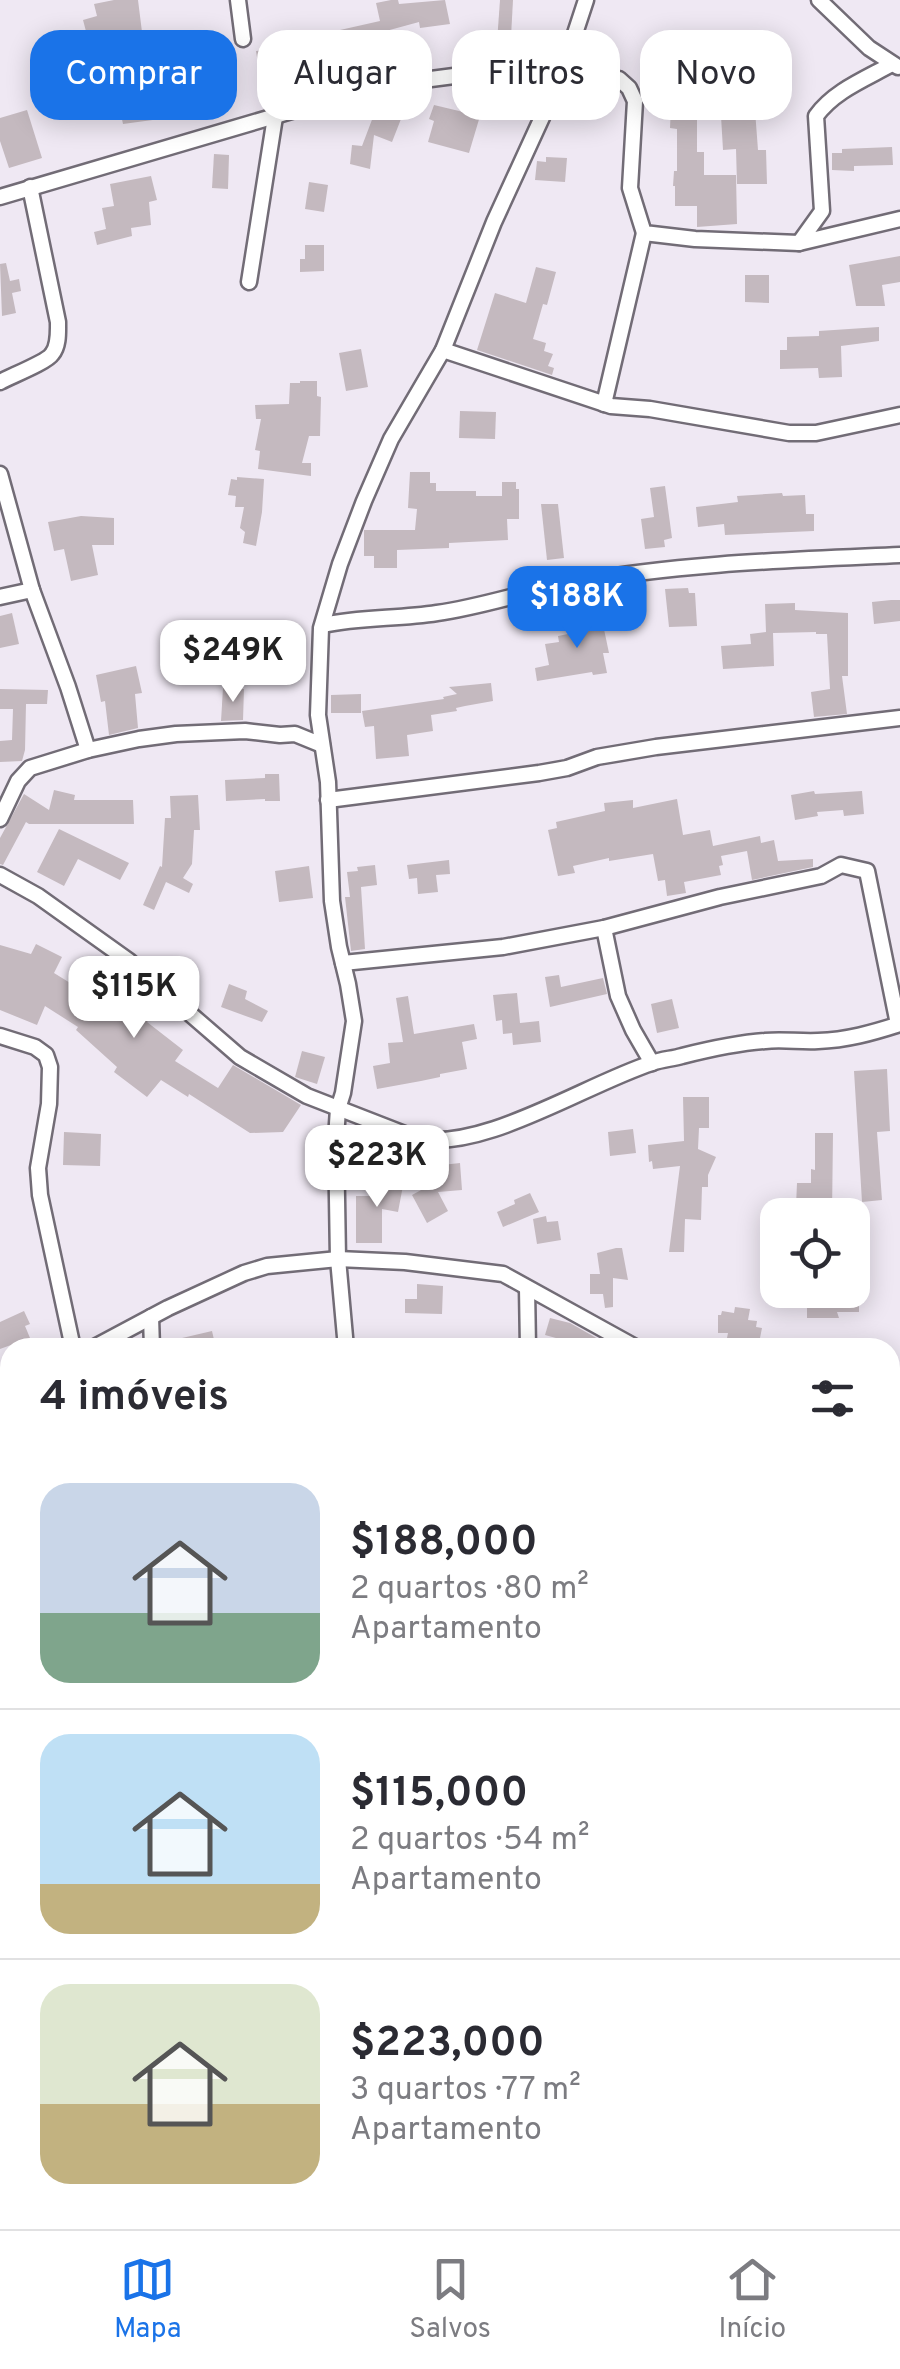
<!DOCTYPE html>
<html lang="pt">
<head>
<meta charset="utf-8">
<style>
	body { margin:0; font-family:Overpass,sans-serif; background:#f2f2f3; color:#2b2b33; height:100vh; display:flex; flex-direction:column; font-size:38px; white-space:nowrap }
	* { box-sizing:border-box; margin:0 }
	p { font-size:32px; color:#7c7c81 }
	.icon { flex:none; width:55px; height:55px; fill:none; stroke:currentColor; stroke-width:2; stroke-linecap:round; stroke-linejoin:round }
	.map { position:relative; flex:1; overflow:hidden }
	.panel { position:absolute; left:0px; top:1338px; width:900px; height:892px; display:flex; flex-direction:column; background:#fff; border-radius:30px 30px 0 0; box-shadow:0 5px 25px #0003 }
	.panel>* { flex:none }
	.banner { position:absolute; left:30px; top:30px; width:840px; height:90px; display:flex; gap:20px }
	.controls { position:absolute; left:760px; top:1198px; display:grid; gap:20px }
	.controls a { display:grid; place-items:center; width:110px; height:110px; border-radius:20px; background:#fff; box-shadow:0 5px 25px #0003; font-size:50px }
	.price { position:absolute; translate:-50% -85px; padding:0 22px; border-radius:20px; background:#fff; color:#222; font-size:32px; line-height:65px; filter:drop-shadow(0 2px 5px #0008) }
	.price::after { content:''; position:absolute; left:50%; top:60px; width:30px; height:22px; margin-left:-15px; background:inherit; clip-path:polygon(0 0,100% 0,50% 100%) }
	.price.active { background:#1a73e8; color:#fff }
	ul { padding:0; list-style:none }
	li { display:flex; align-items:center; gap:30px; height:250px; padding:0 40px }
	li+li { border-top:2px solid #e1e1e2 }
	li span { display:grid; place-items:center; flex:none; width:280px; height:200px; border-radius:30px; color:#555 }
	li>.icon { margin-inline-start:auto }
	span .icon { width:120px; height:120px; fill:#fffc; stroke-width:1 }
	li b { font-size:42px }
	h2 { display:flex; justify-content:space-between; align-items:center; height:120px; padding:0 40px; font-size:42px }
	.pill { padding:0 35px; border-radius:30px; background:#fff; box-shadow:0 5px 25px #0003; font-size:35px; line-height:90px }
	.pill.active { background:#1a73e8; color:#fff }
	.menu { display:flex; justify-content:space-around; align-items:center; height:140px; border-top:2px solid #e1e1e2; background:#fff; font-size:28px; color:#7c7c81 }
	.menu a { display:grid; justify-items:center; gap:5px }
	.menu .active { color:#1a73e8 }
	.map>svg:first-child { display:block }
</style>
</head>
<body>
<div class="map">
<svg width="900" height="2229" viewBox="0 0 900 2229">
	<rect width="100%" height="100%" fill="#efe8f3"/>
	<g fill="#c4b9bf">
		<path d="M 114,0 L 138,0 L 143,40 L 104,48 L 100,32 L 87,35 L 83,20 L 97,16 L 94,4 Z"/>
		<path d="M 391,0 L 398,0 L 399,4 L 445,0 L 450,24 L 420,28 L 419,22 L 364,37 L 368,56 L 331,64 L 332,66 L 287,74 L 286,66 L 259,70 L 256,51 L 293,46 L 293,49 L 342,38 L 340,30 L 380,21 L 376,3 Z"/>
		<path d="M 500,0 L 513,0 L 510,55 L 496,56 Z"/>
		<path d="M 738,50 L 756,50 L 756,97 L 754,97 L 758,150 L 766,150 L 767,184 L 737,184 L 736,149 L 723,150 L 720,99 L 729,99 L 728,72 L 738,72 Z"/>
		<path d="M 222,76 L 224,105 L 203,107 L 201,78 Z"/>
		<path d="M 683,84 L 697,84 L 697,152 L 704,152 L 704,175 L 736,175 L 737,224 L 697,227 L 697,206 L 675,206 L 675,186 L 673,186 L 674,171 L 677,171 L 677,129 L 670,128 L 671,105 L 683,105 Z"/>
		<path d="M 121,87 L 125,101 L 157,96 L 160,119 L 123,124 L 120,110 L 93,116 L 87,95 Z"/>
		<path d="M 404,93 L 410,96 L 392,142 L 374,135 L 370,169 L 350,164 L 352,145 L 362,146 L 381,96 Z"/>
		<path d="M 434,105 L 480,116 L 469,153 L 428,142 L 434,121 L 429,119 Z"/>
		<path d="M 27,110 L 42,158 L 9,168 L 0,141 L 0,118 Z"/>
		<path d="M 892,147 L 893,165 L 854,166 L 854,171 L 832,170 L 832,153 L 842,153 L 842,149 Z"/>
		<path d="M 214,154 L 229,155 L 228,189 L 212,188 Z"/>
		<path d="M 546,157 L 567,158 L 565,182 L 535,180 L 537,161 L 546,162 Z"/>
		<path d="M 151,176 L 157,200 L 149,202 L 151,225 L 131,228 L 132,236 L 97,245 L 94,232 L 106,229 L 102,208 L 114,206 L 110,184 Z"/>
		<path d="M 309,182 L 328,185 L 324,212 L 305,209 Z"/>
		<path d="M 305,245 L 324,245 L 324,271 L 300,272 L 300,259 L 305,259 Z"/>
		<path d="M 900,256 L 900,282 L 882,285 L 885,306 L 856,306 L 849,265 Z"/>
		<path d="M 6,263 L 10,281 L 19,279 L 21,291 L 12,293 L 16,313 L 2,316 L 0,264 Z"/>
		<path d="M 536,267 L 556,272 L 547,305 L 543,304 L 533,339 L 546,343 L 544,351 L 553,354 L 548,366 L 554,368 L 552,375 L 477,350 L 495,293 L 526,303 Z"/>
		<path d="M 745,275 L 769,275 L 769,303 L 745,302 Z"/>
		<path d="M 879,327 L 879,341 L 841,346 L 842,377 L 819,378 L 818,368 L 780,369 L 780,350 L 787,350 L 787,337 L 819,336 L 819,331 Z"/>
		<path d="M 361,349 L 368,387 L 346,391 L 339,353 Z"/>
		<path d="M 300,381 L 317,381 L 317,396 L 321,397 L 320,436 L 309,436 L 302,463 L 311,463 L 311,476 L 258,469 L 260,451 L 255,450 L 261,419 L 256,419 L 255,405 L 289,404 L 290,383 L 300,383 Z"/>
		<path d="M 460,411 L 496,412 L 495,439 L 459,438 Z"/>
		<path d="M 410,472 L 430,472 L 430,483 L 436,483 L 436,491 L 476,491 L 476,496 L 502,496 L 502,482 L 516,482 L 516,489 L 519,489 L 519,519 L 507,519 L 508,540 L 449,543 L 449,548 L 397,550 L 397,568 L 374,568 L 374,556 L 364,556 L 364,530 L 415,530 L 417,509 L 408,508 Z"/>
		<path d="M 237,477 L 264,479 L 262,512 L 256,546 L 243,543 L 245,532 L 240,528 L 244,507 L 235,507 L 236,496 L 228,495 L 231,479 L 237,480 Z"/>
		<path d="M 665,486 L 672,538 L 664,540 L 665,547 L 645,549 L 641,519 L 654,517 L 650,488 Z"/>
		<path d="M 782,493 L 783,496 L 805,495 L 806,514 L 814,514 L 814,531 L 725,535 L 724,524 L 698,527 L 696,507 L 738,502 L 737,496 Z"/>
		<path d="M 541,504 L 558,504 L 564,558 L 547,560 Z"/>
		<path d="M 81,516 L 114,518 L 114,545 L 92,545 L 98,575 L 71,581 L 64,549 L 54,551 L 48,522 Z"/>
		<path d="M 688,588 L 689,593 L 695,593 L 697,626 L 669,627 L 665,589 Z"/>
		<path d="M 891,600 L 900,600 L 900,621 L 874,624 L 872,602 Z"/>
		<path d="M 795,603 L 795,610 L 848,613 L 848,676 L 842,676 L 847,714 L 814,717 L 811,692 L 830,689 L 827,634 L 816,634 L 816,632 L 773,633 L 774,666 L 723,669 L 721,646 L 751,644 L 750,634 L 766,632 L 765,604 Z"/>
		<path d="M 587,611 L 588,617 L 601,615 L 609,653 L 603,653 L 607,673 L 593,675 L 592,672 L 537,681 L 535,668 L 549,665 L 545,644 L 559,642 L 558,636 L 578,632 L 575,613 Z"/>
		<path d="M 12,613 L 19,644 L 0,648 L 0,616 Z"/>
		<path d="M 136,666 L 142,693 L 135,694 L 138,728 L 109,735 L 105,701 L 101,702 L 96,675 Z"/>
		<path d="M 491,683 L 493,701 L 465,706 L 456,708 L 457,711 L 431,715 L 433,731 L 407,735 L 409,756 L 376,759 L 374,726 L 365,727 L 362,711 L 444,699 L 443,697 L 457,694 L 449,687 Z"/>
		<path d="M 223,688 L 244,689 L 243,720 L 221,721 Z"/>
		<path d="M 0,689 L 48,690 L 47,704 L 26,704 L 25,750 L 22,761 L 0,762 L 0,741 L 12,740 L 13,709 L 0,709 Z"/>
		<path d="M 361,694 L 361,713 L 331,713 L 331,695 Z"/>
		<path d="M 265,774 L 279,774 L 280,801 L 265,801 L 265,799 L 226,801 L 225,780 L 265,778 Z"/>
		<path d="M 54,790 L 75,795 L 74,800 L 133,800 L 134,824 L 29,824 L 26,822 L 3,865 L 0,864 L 0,838 L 24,794 L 49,810 Z"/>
		<path d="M 814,791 L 815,794 L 862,791 L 864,814 L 844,816 L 843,810 L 817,812 L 818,816 L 795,820 L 791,795 Z"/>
		<path d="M 198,795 L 200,830 L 194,830 L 192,864 L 183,878 L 193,884 L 189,893 L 166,882 L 154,910 L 143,905 L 160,866 L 162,867 L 165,818 L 171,818 L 170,796 Z"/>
		<path d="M 677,799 L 683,835 L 710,830 L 713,846 L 760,836 L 761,843 L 774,840 L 778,861 L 813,859 L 813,867 L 752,880 L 747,851 L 721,856 L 723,865 L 719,866 L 721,875 L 684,882 L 686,893 L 667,896 L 665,880 L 658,881 L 653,854 L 609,861 L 609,858 L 573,866 L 575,873 L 558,876 L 548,830 L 557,828 L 556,822 L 605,811 L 604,803 L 633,800 L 633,808 Z"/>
		<path d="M 59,829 L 129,863 L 120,880 L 78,859 L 64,886 L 37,872 Z"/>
		<path d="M 449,860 L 450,874 L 436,875 L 438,892 L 418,894 L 417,878 L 409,879 L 407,865 Z"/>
		<path d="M 375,865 L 377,885 L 361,887 L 365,949 L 351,951 L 345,897 L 350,897 L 347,872 L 358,871 L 357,867 Z"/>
		<path d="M 309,866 L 313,898 L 279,902 L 275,871 Z"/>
		<path d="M 36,944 L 62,957 L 54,973 L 101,1002 L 121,980 L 156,1012 L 147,1022 L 183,1050 L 175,1061 L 218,1088 L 233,1065 L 301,1105 L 283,1132 L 250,1133 L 189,1094 L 188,1097 L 161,1080 L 147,1097 L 114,1072 L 117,1067 L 76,1030 L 78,1027 L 45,1006 L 37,1025 L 0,1010 L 0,945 L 31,954 Z"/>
		<path d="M 559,975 L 561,987 L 603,978 L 607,994 L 550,1007 L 545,977 Z"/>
		<path d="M 229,984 L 247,991 L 245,999 L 268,1011 L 262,1022 L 221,1007 Z"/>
		<path d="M 517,993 L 520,1023 L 539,1021 L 541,1042 L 513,1045 L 512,1033 L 503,1034 L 502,1020 L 496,1021 L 493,995 Z"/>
		<path d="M 408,996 L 414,1034 L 474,1024 L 477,1039 L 462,1042 L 467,1069 L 440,1074 L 440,1077 L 421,1081 L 377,1089 L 373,1066 L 390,1063 L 388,1043 L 403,1042 L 396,998 Z"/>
		<path d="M 672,999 L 679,1028 L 657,1033 L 651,1004 Z"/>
		<path d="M 302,1051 L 325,1057 L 317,1084 L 295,1077 Z"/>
		<path d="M 887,1069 L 890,1131 L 877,1132 L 882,1200 L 862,1202 L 854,1071 Z"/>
		<path d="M 683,1097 L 709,1097 L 709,1128 L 699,1128 L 698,1149 L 716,1157 L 708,1175 L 708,1187 L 702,1187 L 701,1220 L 685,1219 L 684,1252 L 669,1252 L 680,1166 L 653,1169 L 652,1161 L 649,1162 L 648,1145 L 684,1141 Z"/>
		<path d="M 633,1129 L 636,1153 L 610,1156 L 608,1132 Z"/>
		<path d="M 64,1132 L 101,1134 L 100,1166 L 63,1165 Z"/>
		<path d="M 815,1133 L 833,1133 L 832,1215 L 809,1215 L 806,1214 L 807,1206 L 796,1206 L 797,1183 L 811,1183 L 811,1169 L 815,1170 Z"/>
		<path d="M 460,1163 L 462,1190 L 438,1192 L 448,1211 L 427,1223 L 412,1195 L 443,1178 L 442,1165 Z"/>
		<path d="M 388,1172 L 405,1175 L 398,1212 L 382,1209 L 382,1243 L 356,1243 L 356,1196 L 383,1196 Z"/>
		<path d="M 530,1193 L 539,1212 L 503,1227 L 497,1212 L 515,1204 L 514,1200 Z"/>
		<path d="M 546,1216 L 547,1222 L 558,1221 L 561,1240 L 537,1244 L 533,1219 Z"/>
		<path d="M 616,1248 L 622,1248 L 628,1280 L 613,1278 L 613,1307 L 605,1308 L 603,1294 L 590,1294 L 590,1274 L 600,1274 L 597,1253 Z"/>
		<path d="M 417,1284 L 443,1286 L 442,1314 L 405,1313 L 405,1299 L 417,1299 Z"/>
		<path d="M 816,1293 L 859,1293 L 859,1312 L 837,1312 L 839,1318 L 807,1318 L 807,1294 Z"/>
		<path d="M 735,1307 L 750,1309 L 748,1320 L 757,1321 L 756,1327 L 762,1328 L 758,1348 L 725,1348 L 728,1333 L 718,1333 L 718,1315 L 721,1315 L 722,1311 L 734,1313 Z"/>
		<path d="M 24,1311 L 30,1324 L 25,1326 L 30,1338 L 0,1349 L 0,1322 Z"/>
		<path d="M 550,1318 L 570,1323 L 614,1348 L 592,1348 L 545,1335 Z"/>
		<path d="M 212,1331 L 215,1344 L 201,1348 L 165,1348 L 165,1342 Z"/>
	</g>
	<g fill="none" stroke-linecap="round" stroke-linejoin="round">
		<defs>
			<g id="minor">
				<path d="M 238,0 L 243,39"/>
				<path d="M 819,0 L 869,48 L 898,67"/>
				<path d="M 0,197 L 377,86 L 454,76 L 561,76 L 619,79 L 629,88 L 635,101 L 630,188 L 644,233 L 695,239 L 799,243 L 900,219"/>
				<path d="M 799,243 L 822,211 L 816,116 C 834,91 865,79 892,64"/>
				<path d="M 249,282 L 275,117"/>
				<path d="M 443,350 L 611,406 L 650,409 L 789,433 L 816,433 L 900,415"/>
				<path d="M 0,382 C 11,376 47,362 52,354 C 59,346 58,332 58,322 L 30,187"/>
				<path d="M 604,404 L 644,233"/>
				<path d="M 0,474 L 32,590 L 68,687 L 88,750"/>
				<path d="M 0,597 L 32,590"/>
				<path d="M 323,625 C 360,617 399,619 437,613 C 482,607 526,591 572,583 C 680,563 790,560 900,555"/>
				<path d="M 328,800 L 539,773 L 567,768 L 597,757 L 656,747 L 900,718"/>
				<path d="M 0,819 L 18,781 L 30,768 L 88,750 L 139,739 L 176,734 L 245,731 L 280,735 L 295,734 L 322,745"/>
				<path d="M 0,875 L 38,896 L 129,961 L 240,1057 L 307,1096 L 415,1138 C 482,1153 586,1084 652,1063 C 662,1059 672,1059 682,1056 C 710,1049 736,1043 765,1041 C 782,1039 800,1042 818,1041 C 847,1040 872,1033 900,1024"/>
				<path d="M 604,928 L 618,996 L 633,1030 L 652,1063"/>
				<path d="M 343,963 L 503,947 L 604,928 L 720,897 L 821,876 L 841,865 L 867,871 L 898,1024"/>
				<path d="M 0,1036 L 35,1047 L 46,1055 L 50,1067 L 49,1104 L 38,1168 L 40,1195 L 73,1348"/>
				<path d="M 527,1288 L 528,1348"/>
				<path d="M 151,1317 L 152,1348"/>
				<path d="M 93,1348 L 168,1308 L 244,1273 L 267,1266 L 338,1259 L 405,1262 L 503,1274 L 637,1348"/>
				<path d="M 346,1348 L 338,1259 L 336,1138 L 338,1109 L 343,1093 L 354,1021 L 348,984 L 339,947 L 332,901 L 328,782 L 318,715 L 321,628 L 340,564 L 364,501 L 391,439 L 443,350 L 494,222 L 561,76 L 586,0"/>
				<path d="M 0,1395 L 10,1392"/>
				<path d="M 890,1475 L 900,1477"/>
				<path d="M 0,1508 L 10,1511"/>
				<path d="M 0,1522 L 10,1542"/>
				<path d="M 890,1632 L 900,1623"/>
				<path d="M 0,1738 L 10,1733"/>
				<path d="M 890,1948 L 900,1947"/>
				<path d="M 0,1957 L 10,1952"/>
				<path d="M 0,2147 L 10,2141"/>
				<path d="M 0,2180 L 10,2199"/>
				<path d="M 21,2220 L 26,2229"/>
				<path d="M 358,2220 L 362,2229"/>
				<path d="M 485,2220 L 487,2229"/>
				<path d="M 798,2220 L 798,2229"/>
				<path d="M 204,2229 L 220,2220"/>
				<path d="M 625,2229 L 626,2220"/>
			</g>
		</defs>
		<use href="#minor" stroke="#726c76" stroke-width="19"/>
		<use href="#minor" stroke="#fff" stroke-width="14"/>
	</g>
</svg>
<div class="controls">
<a><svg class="icon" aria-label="locate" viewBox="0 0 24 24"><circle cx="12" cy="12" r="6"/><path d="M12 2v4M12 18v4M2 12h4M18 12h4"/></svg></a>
</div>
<b class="price active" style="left:577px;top:651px">$188K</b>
<b class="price" style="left:233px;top:705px">$249K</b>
<b class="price" style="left:134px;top:1041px">$115K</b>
<b class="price" style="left:377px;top:1210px">$223K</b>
<div class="banner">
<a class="pill active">Comprar</a>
<a class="pill">Alugar</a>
<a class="pill">Filtros</a>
<a class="pill">Novo</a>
</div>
<section class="panel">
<h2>4 imóveis<svg class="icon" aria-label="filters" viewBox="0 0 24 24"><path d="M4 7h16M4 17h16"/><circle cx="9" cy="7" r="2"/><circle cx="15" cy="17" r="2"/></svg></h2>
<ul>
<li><span style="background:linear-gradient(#c9d6e8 65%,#7fa58c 0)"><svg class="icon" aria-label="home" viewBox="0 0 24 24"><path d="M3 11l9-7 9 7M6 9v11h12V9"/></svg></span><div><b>$188,000</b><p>2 quartos · 80 m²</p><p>Apartamento</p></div></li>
<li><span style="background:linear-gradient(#bfe0f5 75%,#c2b280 0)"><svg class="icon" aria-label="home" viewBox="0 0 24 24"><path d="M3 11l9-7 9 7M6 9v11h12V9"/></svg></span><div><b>$115,000</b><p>2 quartos · 54 m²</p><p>Apartamento</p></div></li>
<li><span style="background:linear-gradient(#dfe7d0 60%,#c2b280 0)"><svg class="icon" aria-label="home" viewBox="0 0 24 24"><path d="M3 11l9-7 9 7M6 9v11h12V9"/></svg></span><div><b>$223,000</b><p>3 quartos · 77 m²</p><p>Apartamento</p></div></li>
</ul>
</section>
</div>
<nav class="menu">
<a class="active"><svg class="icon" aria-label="map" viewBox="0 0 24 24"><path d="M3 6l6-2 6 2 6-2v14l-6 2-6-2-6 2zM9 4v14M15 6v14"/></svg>Mapa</a>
<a><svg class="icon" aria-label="saved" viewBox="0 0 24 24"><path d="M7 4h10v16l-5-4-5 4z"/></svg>Salvos</a>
<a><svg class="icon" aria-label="home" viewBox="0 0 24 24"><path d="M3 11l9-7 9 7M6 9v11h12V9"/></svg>Início</a>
</nav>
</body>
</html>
